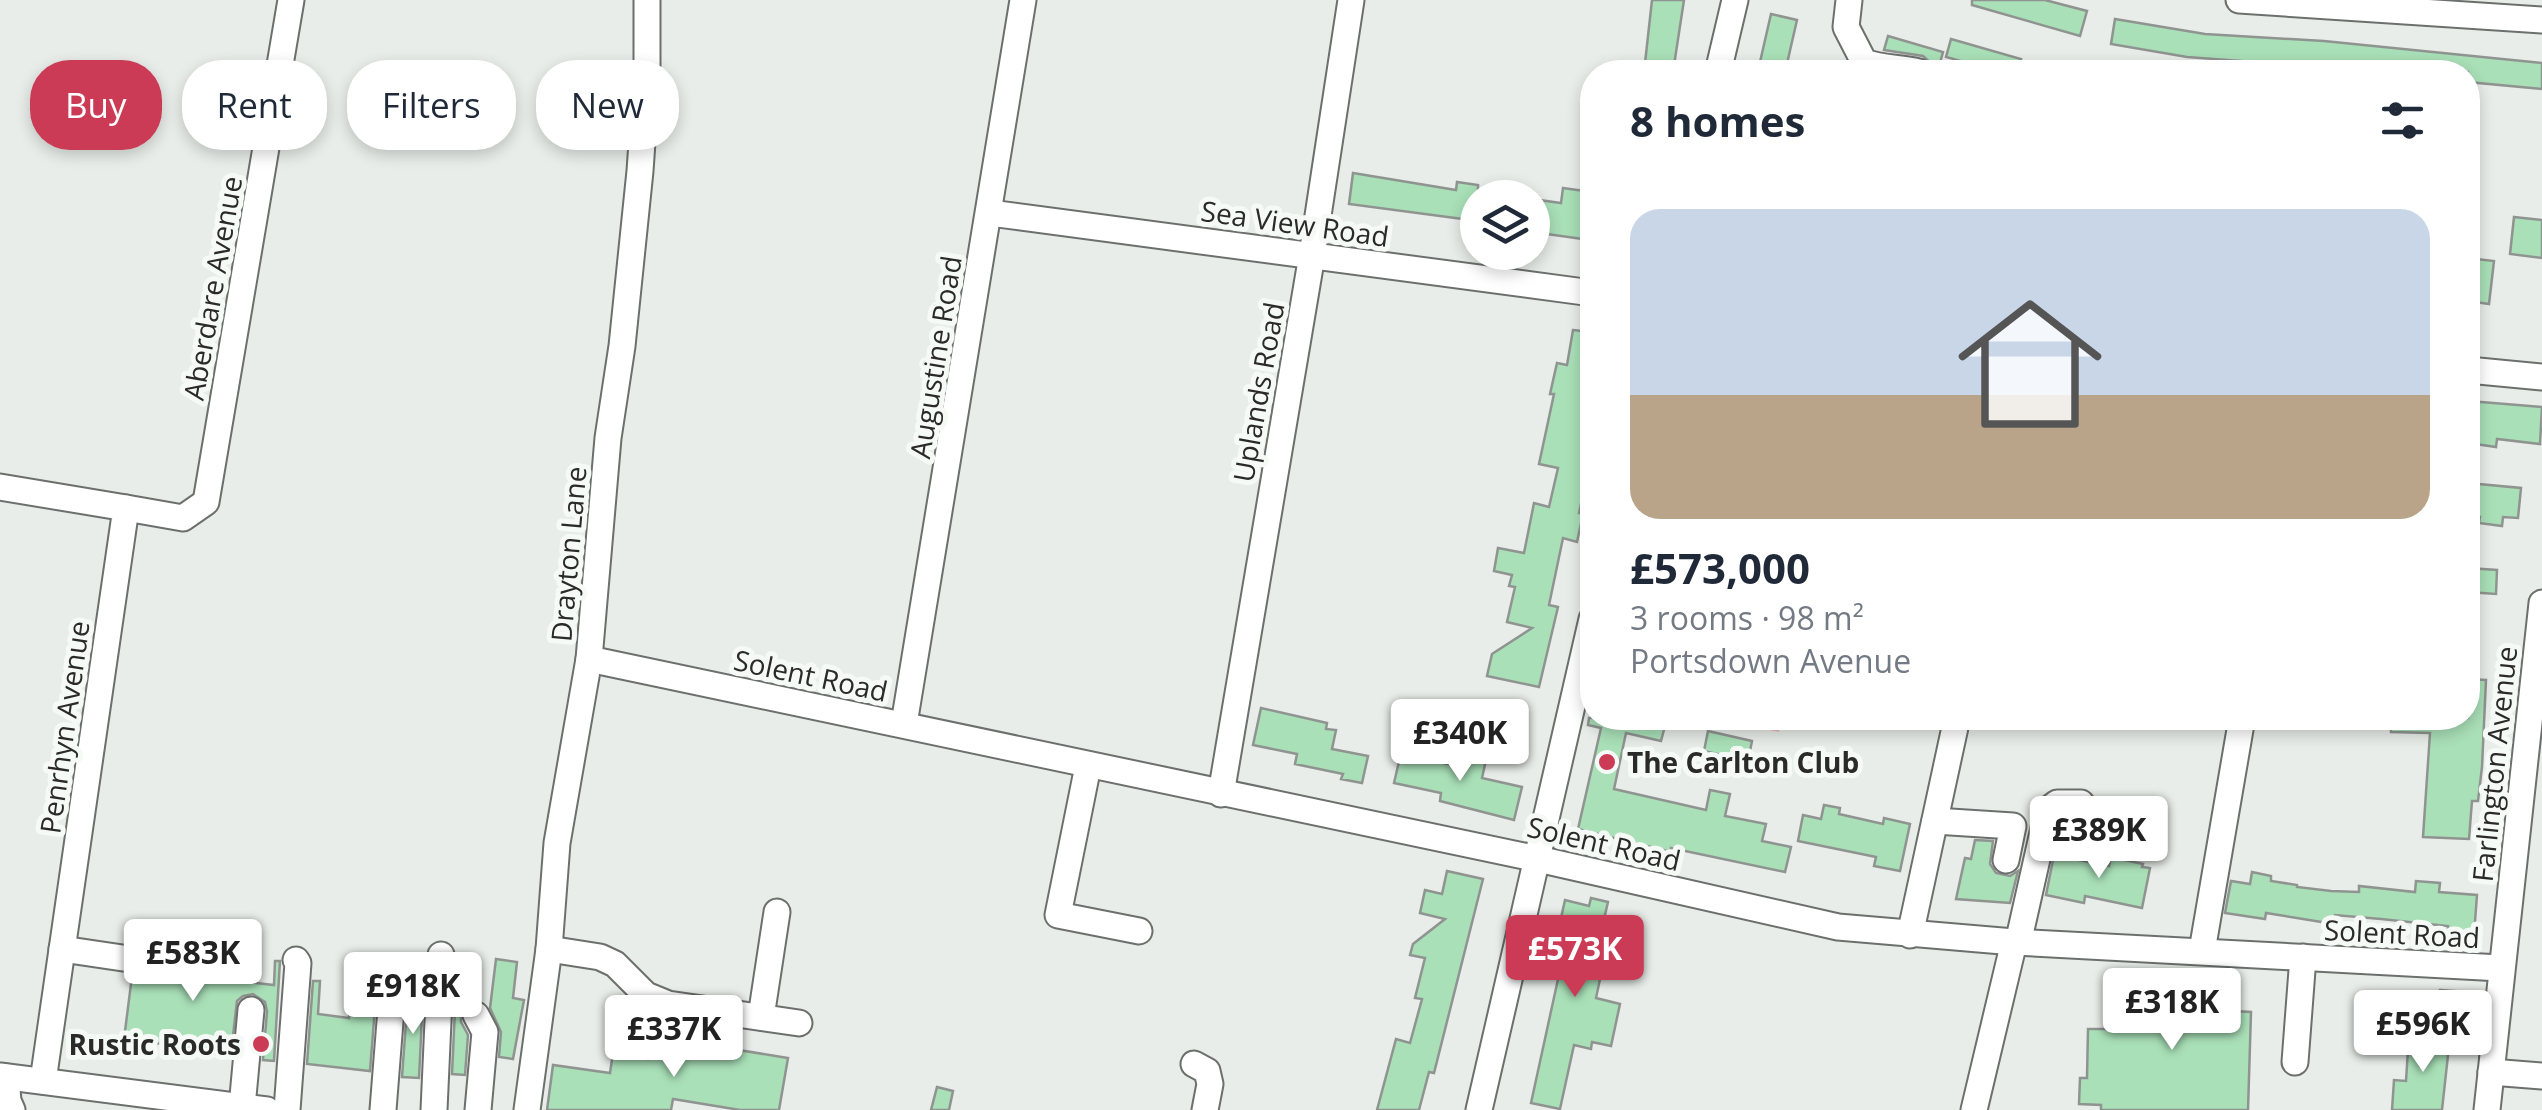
<!DOCTYPE html>
<html lang="en">
<head>
<meta charset="utf-8">
<style>
	body { margin:0; font-family:"Open Sans",sans-serif; background:#f2f2f3; color:#1f2937; height:100vh; display:flex; flex-direction:column; font-size:38px; white-space:nowrap }
	* { box-sizing:border-box; margin:0 }
	p { font-size:32px; color:#747a83 }
	.icon { flex:none; width:55px; height:55px; fill:none; stroke:currentColor; stroke-width:2; stroke-linecap:round; stroke-linejoin:round }
	.map { position:relative; flex:1; overflow:hidden }
	.side { position:absolute; left:1580px; top:60px; width:900px; height:670px; display:flex; flex-direction:column; background:#fff; border-radius:40px; box-shadow:0 5px 15px #0003 }
	.side>* { flex:none }
	.guide { position:absolute; left:30px; top:60px; width:950px; height:90px; display:flex; gap:20px }
	.controls { position:absolute; left:1460px; top:180px; display:grid; gap:20px }
	.controls a { display:grid; place-items:center; width:90px; height:90px; border-radius:50%; background:#fff; box-shadow:0 5px 15px #0003; font-size:50px }
	.price { position:absolute; translate:-50% -85px; padding:0 22px; border-radius:10px; background:#fff; color:#222; font-size:32px; line-height:65px; filter:drop-shadow(0 2px 5px #0008) }
	.price::after { content:''; position:absolute; left:50%; top:60px; width:30px; height:22px; margin-left:-15px; background:inherit; clip-path:polygon(0 0,100% 0,50% 100%) }
	.price.on { background:#cb3b55; color:#fff }
	ul { padding:0; list-style:none }
	li { display:grid; align-content:center; gap:20px; height:530px; padding:0 50px }
	li span { display:grid; place-items:center; height:310px; border-radius:30px; color:#555 }
	li>.icon { margin-inline-start:auto }
	span .icon { width:180px; height:180px; fill:#fffc; stroke-width:1 }
	li b { font-size:42px }
	h2 { display:flex; justify-content:space-between; align-items:center; height:120px; padding:0 50px; font-size:42px }
	.tag { padding:0 35px; border-radius:40px; background:#fff; box-shadow:0 5px 15px #0003; font-size:35px; line-height:90px }
	.tag.on { background:#cb3b55; color:#fff }
	.map>svg:first-child { display:block }
</style>
</head>
<body>
<div class="map">
<svg width="2542" height="1110" viewBox="0 0 2542 1110">
	<rect width="100%" height="100%" fill="#e8ede9"/>
	<path fill="#f4babd" d="M 1712,718 L 1782,718 L 1779,732 Z"/>
	<g fill="#a9e0b8" stroke="#909491" stroke-width="2.5">
		<path d="M 1652,0 L 1684,0 L 1673,72 L 1644,72 Z"/>
		<path d="M 1972,0 L 2045,0 L 2087,11 L 2080,36 L 1972,5 Z"/>
		<path d="M 1771,14 L 1797,20 L 1786,68 L 1760,62 Z"/>
		<path d="M 2115,19 L 2205,34 L 2324,41 L 2542,63 L 2542,89 L 2468,82 L 2468,72 L 2392,72 L 2187,57 L 2111,44 Z"/>
		<path d="M 1888,36 L 1943,52 L 1938,70 L 1923,56 L 1884,50 Z"/>
		<path d="M 1951,39 L 2021,59 L 2017,72 L 2000,72 L 1946,57 Z"/>
		<path d="M 1353,173 L 1456,190 L 1457,182 L 1478,185 L 1478,221 L 1349,204 Z"/>
		<path d="M 1563,188 L 1592,192 L 1590,240 L 1532,232 L 1532,199 L 1561,203 Z"/>
		<path d="M 2514,217 L 2542,220 L 2542,258 L 2510,254 Z"/>
		<path d="M 2468,258 L 2494,261 L 2489,304 L 2468,301 Z"/>
		<path d="M 1573,330 L 1592,332 L 1592,453 L 1579,513 L 1583,514 L 1577,542 L 1563,538 L 1549,605 L 1558,607 L 1539,687 L 1487,676 L 1492,654 L 1532,628 L 1507,622 L 1515,587 L 1509,586 L 1512,575 L 1494,571 L 1498,548 L 1524,553 L 1534,503 L 1549,507 L 1558,468 L 1539,464 L 1554,394 L 1550,394 L 1557,363 L 1567,365 Z"/>
		<path d="M 2469,401 L 2542,407 L 2540,444 L 2497,439 L 2496,447 L 2468,443 Z"/>
		<path d="M 2468,483 L 2521,488 L 2518,518 L 2503,517 L 2502,526 L 2479,523 L 2480,517 L 2468,516 Z"/>
		<path d="M 2468,568 L 2497,570 L 2496,594 L 2468,592 Z"/>
		<path d="M 2468,679 L 2486,680 L 2482,767 L 2478,801 L 2472,801 L 2469,839 L 2423,837 L 2430,733 L 2391,732 L 2391,718 L 2468,718 Z"/>
		<path d="M 1261,708 L 1327,723 L 1326,729 L 1336,730 L 1332,749 L 1368,756 L 1362,783 L 1341,779 L 1343,774 L 1295,764 L 1297,754 L 1253,745 Z"/>
		<path d="M 1589,718 L 1653,718 L 1666,722 L 1661,741 L 1626,733 L 1614,789 L 1706,810 L 1710,790 L 1730,794 L 1725,816 L 1766,824 L 1762,841 L 1791,847 L 1785,872 L 1671,848 L 1671,852 L 1578,829 L 1601,728 L 1588,725 Z"/>
		<path d="M 1708,731 L 1752,741 L 1748,761 L 1704,751 Z"/>
		<path d="M 1451,752 L 1486,760 L 1482,778 L 1522,787 L 1514,820 L 1440,801 L 1441,793 L 1394,783 L 1401,753 L 1448,764 Z"/>
		<path d="M 1824,805 L 1840,808 L 1839,814 L 1883,824 L 1884,818 L 1910,824 L 1900,871 L 1874,866 L 1876,857 L 1798,841 L 1803,815 L 1821,819 Z"/>
		<path d="M 1975,840 L 1993,841 L 1990,864 L 1996,873 L 2010,876 L 2018,871 L 2010,903 L 1956,899 L 1965,858 L 1971,859 Z"/>
		<path d="M 2054,855 L 2109,866 L 2111,857 L 2143,864 L 2142,867 L 2150,868 L 2142,908 L 2085,896 L 2084,903 L 2046,895 Z"/>
		<path d="M 1447,871 L 1483,879 L 1434,1073 L 1429,1072 L 1419,1110 L 1377,1110 L 1396,1039 L 1410,1043 L 1422,999 L 1415,998 L 1425,958 L 1410,955 L 1413,944 L 1445,919 L 1420,913 L 1425,890 L 1442,894 Z"/>
		<path d="M 2252,872 L 2271,876 L 2271,881 L 2297,885 L 2297,887 L 2331,891 L 2359,892 L 2359,886 L 2415,892 L 2416,881 L 2440,883 L 2439,892 L 2477,895 L 2474,935 L 2447,933 L 2448,926 L 2381,919 L 2335,915 L 2334,924 L 2266,913 L 2265,919 L 2225,913 L 2231,881 L 2250,884 Z"/>
		<path d="M 1591,898 L 1608,902 L 1597,949 L 1606,951 L 1596,998 L 1620,1004 L 1611,1046 L 1592,1042 L 1591,1049 L 1574,1045 L 1560,1109 L 1531,1103 L 1565,947 L 1555,945 L 1565,900 L 1589,906 Z"/>
		<path d="M 157,942 L 203,947 L 199,977 L 274,985 L 275,961 L 280,961 L 274,1061 L 263,1060 L 267,1011 L 265,1002 L 253,994 L 243,996 L 237,1001 L 231,1053 L 124,1039 L 132,976 L 153,977 L 159,962 Z"/>
		<path d="M 496,959 L 517,962 L 513,998 L 524,1000 L 513,1059 L 499,1057 L 501,1032 L 490,1008 Z"/>
		<path d="M 353,967 L 378,969 L 370,1071 L 307,1064 L 313,981 L 320,981 L 318,1014 L 349,1018 Z"/>
		<path d="M 2148,985 L 2234,987 L 2234,1011 L 2251,1012 L 2248,1110 L 2101,1110 L 2101,1105 L 2079,1104 L 2080,1078 L 2087,1078 L 2088,1029 L 2112,1029 L 2113,1007 L 2138,1007 L 2138,992 L 2147,992 Z"/>
		<path d="M 2440,990 L 2466,992 L 2464,1022 L 2438,1020 Z"/>
		<path d="M 408,995 L 423,996 L 419,1078 L 402,1077 Z"/>
		<path d="M 455,1009 L 461,1010 L 461,1022 L 468,1035 L 465,1075 L 452,1074 Z"/>
		<path d="M 2409,1034 L 2450,1037 L 2442,1110 L 2392,1110 L 2394,1080 L 2406,1081 Z"/>
		<path d="M 652,1036 L 788,1058 L 779,1110 L 740,1110 L 673,1099 L 671,1110 L 547,1110 L 553,1065 L 610,1073 L 613,1053 L 648,1059 Z"/>
		<path d="M 937,1087 L 953,1091 L 949,1110 L 931,1110 Z"/>
	</g>
	<g fill="none" stroke-linecap="round" stroke-linejoin="round">
		<defs>
			<g id="minor">
				<path d="M 1849,0 L 1846,27 L 1864,62 C 1882,69 1900,67 1919,72"/>
				<path d="M 2239,0 L 2542,20"/>
				<path d="M 1718,72 L 1735,0"/>
				<path d="M 990,213 L 1592,293"/>
				<path d="M 2468,370 L 2542,377"/>
				<path d="M 0,487 L 126,508 L 43,1081"/>
				<path d="M 126,508 L 183,518 L 206,502 L 291,0"/>
				<path d="M 589,659 L 1538,859 L 1838,927 L 2014,942 L 2501,968"/>
				<path d="M 904,724 L 1023,0"/>
				<path d="M 1088,766 L 1058,915 L 1139,931"/>
				<path d="M 1221,794 L 1312,255 L 1351,0"/>
				<path d="M 1935,821 L 2013,826 L 2006,860"/>
				<path d="M 1910,935 L 1957,718"/>
				<path d="M 2018,943 L 2048,810 L 2057,803 L 2081,803"/>
				<path d="M 62,949 L 143,961"/>
				<path d="M 549,949 L 600,957 L 615,964 L 646,995 L 668,1004 L 799,1023"/>
				<path d="M 2202,951 L 2242,718"/>
				<path d="M 476,1015 L 485,1032 L 478,1110"/>
				<path d="M 761,1017 L 777,912"/>
				<path d="M 2295,1062 L 2303,957"/>
				<path d="M 1194,1064 L 1207,1071 L 1210,1084 L 1205,1110"/>
				<path d="M 2491,1072 L 2542,1076"/>
				<path d="M 0,1076 L 267,1110"/>
				<path d="M 6,1077 L 8,1101 L 12,1110"/>
				<path d="M 242,1107 L 251,1010"/>
				<path d="M 287,1110 L 298,963 L 296,960"/>
				<path d="M 383,1110 L 394,971"/>
				<path d="M 434,1110 L 441,955"/>
				<path d="M 527,1110 L 549,949 L 557,843 L 589,659 L 608,438 L 622,346 L 640,171 L 647,70 L 647,0"/>
				<path d="M 1479,1110 L 1592,619"/>
				<path d="M 1974,1110 L 2014,942"/>
				<path d="M 2487,1110 L 2542,603"/>
			</g>
		</defs>
		<use href="#minor" stroke="#6c706d" stroke-width="29"/>
		<use href="#minor" stroke="#fff" stroke-width="25"/>
	</g>
	<g fill="#cb3b55" stroke="#f6faf7" stroke-width="4">
		<circle cx="1607" cy="762" r="10"/>
		<circle cx="261" cy="1044" r="10"/>
	</g>
	<g text-anchor="middle" dominant-baseline="central" stroke-width="10" stroke-linejoin="round" paint-order="stroke">
		<g font-size="28" fill="#292a29" stroke="#f6faf7">
			<text transform="translate(1295 223) rotate(8)">Sea View Road</text>
			<text transform="translate(212 288) rotate(-80)">Aberdare Avenue</text>
			<text transform="translate(935 357) rotate(-81)">Augustine Road</text>
			<text transform="translate(1258 392) rotate(-80)">Uplands Road</text>
			<text transform="translate(568 554) rotate(-85)">Drayton Lane</text>
			<text transform="translate(811 675) rotate(12)">Solent Road</text>
			<text transform="translate(64 727) rotate(-82)">Penrhyn Avenue</text>
			<text transform="translate(2494 764) rotate(-84)">Farlington Avenue</text>
			<text transform="translate(1604 843) rotate(13)">Solent Road</text>
			<text transform="translate(2402 933) rotate(3)">Solent Road</text>
		</g>
		<g font-size="28" font-weight="bold" fill="#292a29" stroke="#f6faf7" text-anchor="start">
			<text x="1627" y="762">The Carlton Club</text>
			<text x="241" y="1044" text-anchor="end">Rustic Roots</text>
		</g>
	</g>
</svg>
<div class="controls">
<a><svg class="icon" aria-label="layers" viewBox="0 0 24 24"><path d="M12 4l9 5-9 5-9-5zM3 14l9 5 9-5"/></svg></a>
</div>
<b class="price" style="left:1460px;top:784px">£340K</b>
<b class="price" style="left:2099px;top:881px">£389K</b>
<b class="price on" style="left:1575px;top:1000px">£573K</b>
<b class="price" style="left:193px;top:1004px">£583K</b>
<b class="price" style="left:413px;top:1037px">£918K</b>
<b class="price" style="left:2172px;top:1053px">£318K</b>
<b class="price" style="left:2423px;top:1075px">£596K</b>
<b class="price" style="left:674px;top:1080px">£337K</b>
<div class="guide">
<a class="tag on">Buy</a>
<a class="tag">Rent</a>
<a class="tag">Filters</a>
<a class="tag">New</a>
</div>
<section class="side">
<h2>8 homes<svg class="icon" aria-label="filters" viewBox="0 0 24 24"><path d="M4 7h16M4 17h16"/><circle cx="9" cy="7" r="2"/><circle cx="15" cy="17" r="2"/></svg></h2>
<ul>
<li><span style="background:linear-gradient(#c9d6e8 60%,#b9a48a 0)"><svg class="icon" aria-label="home" viewBox="0 0 24 24"><path d="M3 11l9-7 9 7M6 9v11h12V9"/></svg></span><div><b>£573,000</b><p>3 rooms · 98 m²</p><p>Portsdown Avenue</p></div></li>
</ul>
</section>
</div>
</body>
</html>
